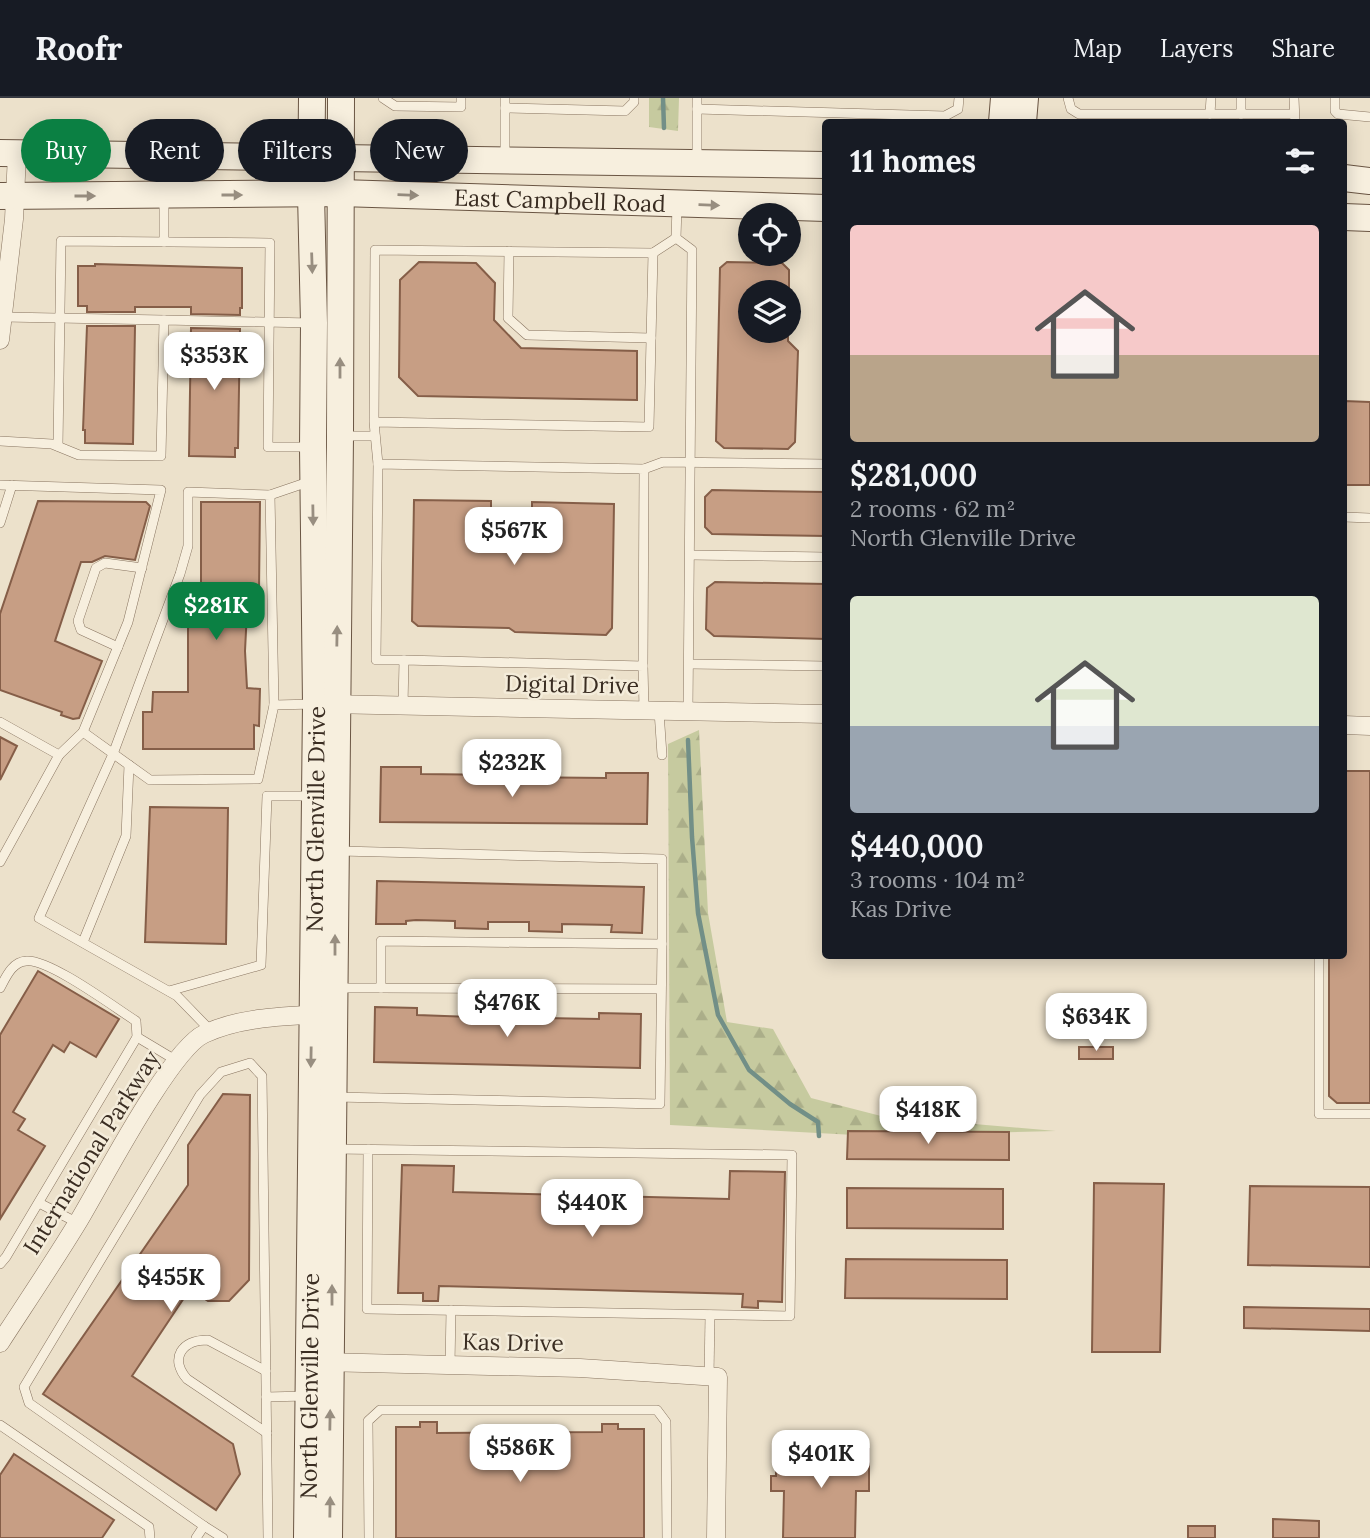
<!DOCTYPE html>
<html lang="en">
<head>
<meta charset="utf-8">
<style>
	body { margin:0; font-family:Lora,serif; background:#20242c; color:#f1f3f6; height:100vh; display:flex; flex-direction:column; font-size:26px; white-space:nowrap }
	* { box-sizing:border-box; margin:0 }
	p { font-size:23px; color:#9ea1a6 }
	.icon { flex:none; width:38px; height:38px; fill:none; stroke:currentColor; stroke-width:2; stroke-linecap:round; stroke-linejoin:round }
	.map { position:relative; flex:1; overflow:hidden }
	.side { position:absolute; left:822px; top:21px; width:525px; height:840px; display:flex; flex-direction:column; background:#171b24; border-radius:7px; box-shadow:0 4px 18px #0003 }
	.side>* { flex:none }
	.top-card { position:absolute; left:21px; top:21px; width:665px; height:63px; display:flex; gap:14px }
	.tools { position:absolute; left:738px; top:105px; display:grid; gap:14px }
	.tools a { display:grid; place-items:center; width:63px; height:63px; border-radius:50%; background:#171b24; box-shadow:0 4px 18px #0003; font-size:35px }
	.price { position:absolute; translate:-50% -60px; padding:0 16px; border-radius:14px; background:#fff; color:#222; font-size:23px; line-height:46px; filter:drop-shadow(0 2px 4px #0008) }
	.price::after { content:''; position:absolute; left:50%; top:42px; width:21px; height:16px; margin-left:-10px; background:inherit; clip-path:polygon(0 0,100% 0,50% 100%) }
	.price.on { background:#0b8043; color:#fff }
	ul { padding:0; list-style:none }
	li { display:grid; align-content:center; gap:14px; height:371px; padding:0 28px }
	li span { display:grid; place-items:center; height:217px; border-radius:7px; color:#555 }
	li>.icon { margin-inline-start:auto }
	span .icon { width:126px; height:126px; fill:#fffc; stroke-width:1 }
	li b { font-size:30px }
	h2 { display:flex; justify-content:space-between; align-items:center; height:84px; padding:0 28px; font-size:30px }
	.pill { padding:0 24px; border-radius:32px; background:#171b24; box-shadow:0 4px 18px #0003; font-size:24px; line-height:63px }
	.pill.on { background:#0b8043; color:#fff }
	header { display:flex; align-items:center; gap:42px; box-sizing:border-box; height:98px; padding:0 35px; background:#171b24; border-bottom:2px solid #363941 }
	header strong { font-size:33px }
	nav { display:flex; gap:38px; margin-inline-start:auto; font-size:24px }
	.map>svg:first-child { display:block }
</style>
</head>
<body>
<header>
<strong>Roofr</strong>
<nav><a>Map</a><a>Layers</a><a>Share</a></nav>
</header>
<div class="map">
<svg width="1370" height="1440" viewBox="0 0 1370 1440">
	<defs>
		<pattern id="forest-firs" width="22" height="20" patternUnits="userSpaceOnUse" patternTransform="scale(1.75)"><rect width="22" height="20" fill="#c6ca9f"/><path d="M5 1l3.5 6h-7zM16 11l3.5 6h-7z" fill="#abae89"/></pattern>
	</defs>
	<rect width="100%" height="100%" fill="#ece1cb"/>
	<g fill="url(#forest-firs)">
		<path d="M 649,0 L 679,0 L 678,33 L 649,29 Z"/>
		<path d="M 699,632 L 708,815 L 727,924 L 773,931 L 811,1000 L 881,1018 L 1056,1033 L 873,1038 L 670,1027 L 668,646 Z"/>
	</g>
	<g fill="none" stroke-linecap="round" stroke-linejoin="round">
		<g stroke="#728f87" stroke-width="4.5">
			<path d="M 663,0 L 664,30"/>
			<path d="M 688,642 L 692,739 L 698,815 L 718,917 L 749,972 L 790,1006 L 818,1024 L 819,1038"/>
		</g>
	</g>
	<g fill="#c79e84" stroke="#855e48" stroke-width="2">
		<path d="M 419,164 L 476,165 L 495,185 L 494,222 L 521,250 L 637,253 L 637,302 L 418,298 L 399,279 L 400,182 Z"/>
		<path d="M 727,164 L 782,165 L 789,172 L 789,194 L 751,194 L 751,233 L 788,233 L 788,243 L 798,253 L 795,344 L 788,351 L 724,350 L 716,343 L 720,170 Z"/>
		<path d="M 95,166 L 242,170 L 242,210 L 240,210 L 240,217 L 191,216 L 191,209 L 135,209 L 135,214 L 87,214 L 87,208 L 78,208 L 78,168 L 95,168 Z"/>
		<path d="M 87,228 L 135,228 L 133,346 L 85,345 L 85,332 L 83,332 Z"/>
		<path d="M 191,230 L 240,231 L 238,350 L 235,350 L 235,359 L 189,358 Z"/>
		<path d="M 1344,303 L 1370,304 L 1370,387 L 1344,387 Z"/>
		<path d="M 712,392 L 826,394 L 826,438 L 712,436 L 705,429 L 705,399 Z"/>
		<path d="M 414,402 L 491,403 L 491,411 L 532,412 L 532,404 L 614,406 L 612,530 L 606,537 L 515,534 L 509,530 L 418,528 L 412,523 Z"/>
		<path d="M 38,403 L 146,404 L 150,408 L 135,462 L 105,458 L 92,464 L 81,464 L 55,543 L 102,563 L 79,620 L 73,621 L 61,617 L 62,614 L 0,592 L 0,516 Z"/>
		<path d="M 201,404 L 260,404 L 259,493 L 248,493 L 245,553 L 247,590 L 260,591 L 259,628 L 254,627 L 254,651 L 143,651 L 143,614 L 152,614 L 153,594 L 188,594 L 188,490 L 201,491 Z"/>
		<path d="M 715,484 L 826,486 L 826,541 L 714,538 L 706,531 L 707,490 Z"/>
		<path d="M 0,639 L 17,648 L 0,682 Z"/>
		<path d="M 381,669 L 421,669 L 421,676 L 505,677 L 505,679 L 606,680 L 606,675 L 648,675 L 647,726 L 380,724 Z"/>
		<path d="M 1344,673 L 1370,673 L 1370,1005 L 1337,1005 L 1329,998 L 1329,858 L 1344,858 Z"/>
		<path d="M 150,709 L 228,710 L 226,846 L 145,844 Z"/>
		<path d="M 377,783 L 644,789 L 642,835 L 611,834 L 612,827 L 562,826 L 562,834 L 529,833 L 529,824 L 488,824 L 488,831 L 455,830 L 455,823 L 416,822 L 406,823 L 406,826 L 376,826 Z"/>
		<path d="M 38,873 L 119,921 L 96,959 L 70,944 L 64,954 L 53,947 L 13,1014 L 25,1021 L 18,1032 L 45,1048 L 0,1121 L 0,937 Z"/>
		<path d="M 375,909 L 417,910 L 417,917 L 472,919 L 472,912 L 544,914 L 544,920 L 599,921 L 599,915 L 641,916 L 640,970 L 374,964 Z"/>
		<rect x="1079" y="949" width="34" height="12"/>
		<path d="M 223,996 L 250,997 L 249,1182 L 229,1203 L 208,1203 L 190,1191 L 132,1278 L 233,1346 L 240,1376 L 216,1412 L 43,1296 L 188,1087 L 188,1047 Z"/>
		<path d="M 848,1033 L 1009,1034 L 1009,1062 L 847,1061 Z"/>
		<path d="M 402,1067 L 454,1068 L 453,1094 L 729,1101 L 730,1073 L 785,1074 L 782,1204 L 758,1203 L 758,1210 L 742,1209 L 743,1196 L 439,1188 L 438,1203 L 423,1203 L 423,1195 L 398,1195 Z"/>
		<path d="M 1094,1085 L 1164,1086 L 1160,1254 L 1092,1254 Z"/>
		<path d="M 1250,1088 L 1370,1089 L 1370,1169 L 1248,1167 Z"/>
		<path d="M 847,1090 L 1003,1091 L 1003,1131 L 847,1130 Z"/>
		<path d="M 846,1161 L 1007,1162 L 1007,1201 L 845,1200 Z"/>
		<path d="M 1244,1209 L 1370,1211 L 1370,1233 L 1244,1230 Z"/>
		<path d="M 420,1324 L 437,1324 L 437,1335 L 602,1334 L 602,1326 L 618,1326 L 618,1331 L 644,1331 L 644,1440 L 396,1440 L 396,1329 L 420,1329 Z"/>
		<path d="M 776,1350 L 869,1351 L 869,1393 L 856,1393 L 855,1440 L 783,1440 L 784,1393 L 771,1393 L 771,1378 L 776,1378 Z"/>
		<path d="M 14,1356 L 114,1422 L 102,1440 L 0,1440 L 0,1377 Z"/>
		<path d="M 1273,1421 L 1319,1423 L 1319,1440 L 1273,1440 Z"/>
		<rect x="1188" y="1428" width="27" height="12"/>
	</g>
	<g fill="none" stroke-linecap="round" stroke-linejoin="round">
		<defs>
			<g id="lane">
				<path d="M 383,0 L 395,8 L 461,9 L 461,0"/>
				<path d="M 1068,0 L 1071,11 L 1079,16 L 1294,16"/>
				<path d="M 1241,0 L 1241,16"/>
				<path d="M 1294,0 L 1295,24"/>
				<path d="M 1335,0 L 1335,13 L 1338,16 L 1370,19"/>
				<path d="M 505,10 L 625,13 L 634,4 L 634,0"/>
				<path d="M 697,11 L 945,18 L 958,11 L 959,0"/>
				<path d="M 1210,16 L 1211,0"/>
				<path d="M 505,61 L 505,0"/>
				<path d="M 697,64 L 697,0"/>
				<path d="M 677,108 L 676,140 L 692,152 L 688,613"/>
				<path d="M 164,144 L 164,100"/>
				<path d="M 509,153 L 508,220 L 527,237 L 651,240"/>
				<path d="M 653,155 L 676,140"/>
				<path d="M 4,219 L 164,222"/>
				<path d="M 374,324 L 375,152 L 653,155 L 649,329 L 374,324 L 378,366"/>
				<path d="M 341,338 L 375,338"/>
				<path d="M 0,343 L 52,346 L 79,357 L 161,358 L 164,222 L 311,225"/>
				<path d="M 58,348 L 61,143 L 270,145 L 268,349 L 310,349"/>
				<path d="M 644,371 L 663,364 L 826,366"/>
				<path d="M 0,387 L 161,392 L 128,524 L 83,634 L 59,657 L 0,624"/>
				<path d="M 270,397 L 311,383"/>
				<path d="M 1344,419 L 1370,420"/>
				<path d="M 0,425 L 12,387"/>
				<path d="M 690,457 L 826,459"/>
				<path d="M 118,549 L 81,532 L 78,523 L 96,470 L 105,465 L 142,470"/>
				<path d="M 404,562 L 376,562 L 378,366 L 644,371 L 643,568"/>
				<path d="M 689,566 L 826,568"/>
				<path d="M 403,608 L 404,562 L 643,568 L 644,612"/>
				<path d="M 659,613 L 662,657"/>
				<path d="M 83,634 L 150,682 L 258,681 L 274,607 L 315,606"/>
				<path d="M 340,753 L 662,761 L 662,846"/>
				<path d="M 0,764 L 59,657"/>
				<path d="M 83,844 L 126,738 L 129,667"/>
				<path d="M 1319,858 L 1319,1016 L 1370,1016"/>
				<path d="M 0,890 C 6,879 12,864 26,863 C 48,860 114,909 136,923 L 137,939 L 6,1159 L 0,1166"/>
				<path d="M 338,890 L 381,890"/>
				<path d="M 169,893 L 261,867 L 267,698 L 313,698"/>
				<path d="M 211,933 L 177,898 L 39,820 L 113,656 L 180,476 L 188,448 L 188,394 L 270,397 L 274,607"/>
				<path d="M 137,939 L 177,963"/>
				<path d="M 335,999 L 660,1006 L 662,846 L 381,843 L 381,890 L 661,891"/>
				<path d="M 334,1051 L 792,1057 L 790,1218 L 367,1211 L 368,1051"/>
				<path d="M 39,1105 L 78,1125"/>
				<path d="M 450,1267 L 451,1212"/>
				<path d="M 266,1273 L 208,1242 C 182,1242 169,1260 187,1281 L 267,1335"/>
				<path d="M 709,1279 L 710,1217"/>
				<path d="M 266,1299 L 306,1298"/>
				<path d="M 0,1327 L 149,1429 L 150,1440"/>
				<path d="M 204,1428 L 223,1440"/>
				<path d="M 196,1440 L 204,1428 L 29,1305 L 24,1289 L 200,997 L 221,974 L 250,965 L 262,978 L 268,1440"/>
				<path d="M 369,1440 L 368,1323 L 380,1312 L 657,1312 L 666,1324 L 667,1440"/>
			</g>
			<g id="street">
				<path d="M 0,242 L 14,121 L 17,56"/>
				<path d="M 327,606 L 826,616"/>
				<path d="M 1344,627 L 1370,628"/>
				<path d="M 0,1245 C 26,1205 53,1165 78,1124 C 101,1086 170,952 204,936 C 240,919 285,918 324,916"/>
				<path d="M 321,1264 L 580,1270 L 718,1279 L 716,1440"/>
			</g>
			<g id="secondary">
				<path d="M 1002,24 L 1004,0"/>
				<path d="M 1023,24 L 1025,0"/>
				<path d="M 0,55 L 826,67"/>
				<path d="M 1344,80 L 1370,83"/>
				<path id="s1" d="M 0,98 L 340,95 L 826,110"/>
				<path d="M 1344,119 L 1370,120"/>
				<path id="s2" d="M 307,1440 L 316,606 L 313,349 L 314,225 L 311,96 L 312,0"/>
				<path d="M 329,1440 L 340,338 L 341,0"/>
			</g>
		</defs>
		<use href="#lane" stroke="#887460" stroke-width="10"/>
		<use href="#street" stroke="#887460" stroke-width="19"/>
		<use href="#secondary" stroke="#6a5543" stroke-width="28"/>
		<use href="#lane" stroke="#f7efde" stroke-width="9"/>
		<use href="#street" stroke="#f7efde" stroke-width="18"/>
		<use href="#secondary" stroke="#f7efde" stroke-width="26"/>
	</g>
	<defs><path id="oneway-solid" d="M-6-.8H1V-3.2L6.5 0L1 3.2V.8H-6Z" transform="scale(1.75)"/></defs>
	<g fill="#988e80">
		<use href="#oneway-solid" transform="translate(232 97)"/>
		<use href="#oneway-solid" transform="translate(408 97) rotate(2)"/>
		<use href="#oneway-solid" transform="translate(85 98)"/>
		<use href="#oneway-solid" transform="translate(709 107) rotate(2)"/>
		<use href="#oneway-solid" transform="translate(312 165) rotate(88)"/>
		<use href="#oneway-solid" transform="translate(340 270) rotate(-90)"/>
		<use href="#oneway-solid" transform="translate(313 417) rotate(89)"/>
		<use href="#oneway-solid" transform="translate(337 538) rotate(-89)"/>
		<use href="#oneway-solid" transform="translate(335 847) rotate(-90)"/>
		<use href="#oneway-solid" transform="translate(311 959) rotate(91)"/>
		<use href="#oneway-solid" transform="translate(332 1197) rotate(-90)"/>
		<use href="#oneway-solid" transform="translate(330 1322) rotate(-89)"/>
		<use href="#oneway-solid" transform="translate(330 1409) rotate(-89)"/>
	</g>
	<g text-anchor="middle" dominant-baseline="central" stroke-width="5" stroke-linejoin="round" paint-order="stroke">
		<g font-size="23" fill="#3a2d22" stroke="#f4ecda">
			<text stroke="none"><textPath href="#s1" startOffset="560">East Campbell Road</textPath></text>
			<text transform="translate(572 586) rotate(1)">Digital Drive</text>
			<text stroke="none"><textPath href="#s2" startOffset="719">North Glenville Drive</textPath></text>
			<text transform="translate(91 1054) rotate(-58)">International Parkway</text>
			<text transform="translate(513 1244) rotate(1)">Kas Drive</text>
			<text stroke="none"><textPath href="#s2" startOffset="152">North Glenville Drive</textPath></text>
		</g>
	</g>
</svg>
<div class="tools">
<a><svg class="icon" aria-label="locate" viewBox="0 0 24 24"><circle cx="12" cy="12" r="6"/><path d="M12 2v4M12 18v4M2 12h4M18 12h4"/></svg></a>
<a><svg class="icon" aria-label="layers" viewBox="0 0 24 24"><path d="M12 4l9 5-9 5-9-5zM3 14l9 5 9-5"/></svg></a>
</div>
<b class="price" style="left:214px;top:294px">$353K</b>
<b class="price" style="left:514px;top:469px">$567K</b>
<b class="price on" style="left:216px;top:544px">$281K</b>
<b class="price" style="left:512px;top:701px">$232K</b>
<b class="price" style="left:507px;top:941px">$476K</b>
<b class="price" style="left:1096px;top:955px">$634K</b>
<b class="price" style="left:928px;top:1048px">$418K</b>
<b class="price" style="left:592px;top:1141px">$440K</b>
<b class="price" style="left:171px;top:1216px">$455K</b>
<b class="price" style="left:520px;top:1386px">$586K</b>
<b class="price" style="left:821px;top:1392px">$401K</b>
<div class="top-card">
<a class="pill on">Buy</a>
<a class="pill">Rent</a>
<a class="pill">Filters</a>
<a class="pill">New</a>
</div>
<section class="side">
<h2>11 homes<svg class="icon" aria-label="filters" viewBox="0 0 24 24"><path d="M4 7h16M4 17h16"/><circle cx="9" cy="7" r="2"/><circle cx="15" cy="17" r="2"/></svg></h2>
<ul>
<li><span style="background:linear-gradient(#f6c9c9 60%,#b9a48a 0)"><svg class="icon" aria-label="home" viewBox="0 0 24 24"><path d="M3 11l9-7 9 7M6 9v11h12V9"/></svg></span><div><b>$281,000</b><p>2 rooms · 62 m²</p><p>North Glenville Drive</p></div></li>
<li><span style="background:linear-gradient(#dfe7d0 60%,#9aa5b1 0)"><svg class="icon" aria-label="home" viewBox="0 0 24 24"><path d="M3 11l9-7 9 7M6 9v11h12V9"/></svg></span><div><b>$440,000</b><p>3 rooms · 104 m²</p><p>Kas Drive</p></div></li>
</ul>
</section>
</div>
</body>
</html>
